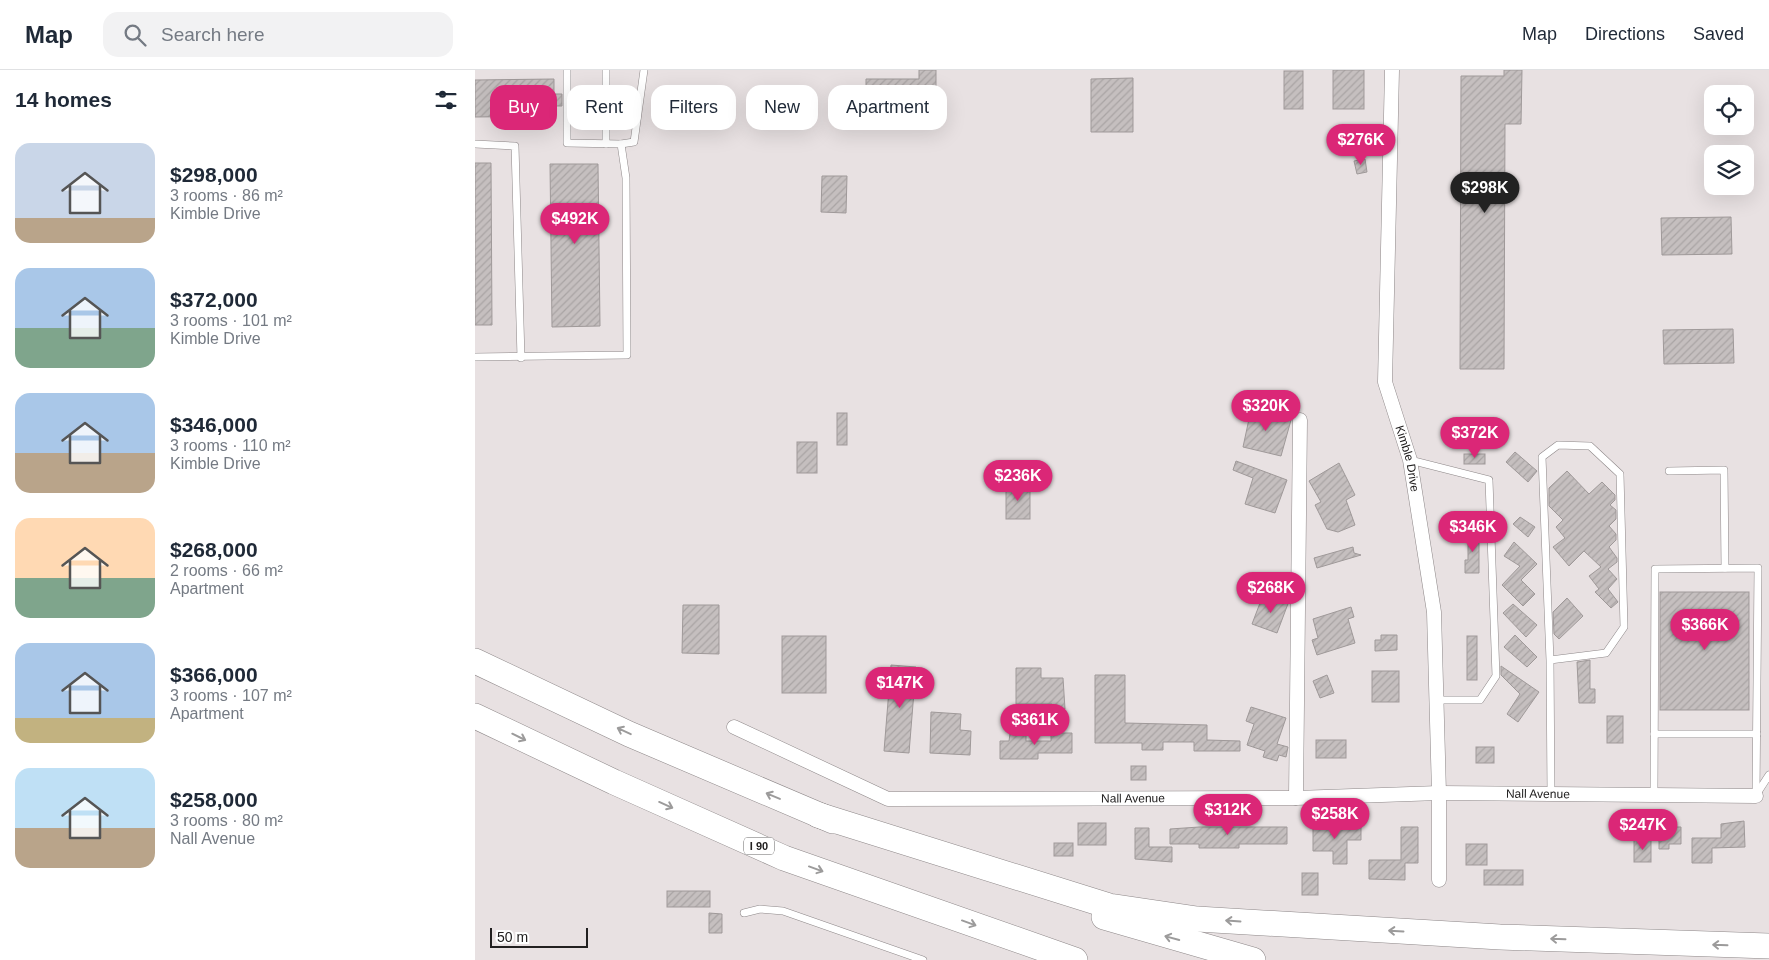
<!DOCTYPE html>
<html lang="en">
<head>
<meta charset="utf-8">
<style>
	body { margin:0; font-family:Arial,sans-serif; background:#f2f2f3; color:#1f2937; height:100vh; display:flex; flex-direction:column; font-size:19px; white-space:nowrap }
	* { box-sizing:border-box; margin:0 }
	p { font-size:16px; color:#747a83 }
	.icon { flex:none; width:28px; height:28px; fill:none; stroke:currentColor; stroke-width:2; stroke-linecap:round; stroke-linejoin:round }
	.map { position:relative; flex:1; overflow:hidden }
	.panel { display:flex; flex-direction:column; background:#fff; width:475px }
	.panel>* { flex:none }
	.banner { position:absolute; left:15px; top:15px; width:475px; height:45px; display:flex; gap:10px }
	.fabs { position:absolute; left:1229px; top:15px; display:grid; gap:10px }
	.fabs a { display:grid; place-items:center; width:50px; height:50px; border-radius:10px; background:#fff; box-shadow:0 5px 20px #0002; font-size:25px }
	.scale { position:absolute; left:15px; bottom:12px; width:98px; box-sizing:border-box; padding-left:5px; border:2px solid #222020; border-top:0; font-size:14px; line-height:18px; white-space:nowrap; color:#222020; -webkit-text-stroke:4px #fff; paint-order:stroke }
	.price { position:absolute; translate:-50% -42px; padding:0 11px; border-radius:18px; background:#db2777; color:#fff; font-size:16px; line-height:32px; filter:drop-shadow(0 1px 2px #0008) }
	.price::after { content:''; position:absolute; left:50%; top:30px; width:15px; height:11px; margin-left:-8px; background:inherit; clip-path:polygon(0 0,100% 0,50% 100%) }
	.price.active { background:#222; color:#fff }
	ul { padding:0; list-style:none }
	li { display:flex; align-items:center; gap:15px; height:125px; padding:0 15px }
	li span { display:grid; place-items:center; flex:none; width:140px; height:100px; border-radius:15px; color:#555 }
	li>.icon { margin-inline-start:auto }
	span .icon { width:60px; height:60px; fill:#fffc; stroke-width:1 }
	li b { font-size:21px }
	h2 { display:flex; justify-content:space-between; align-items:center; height:60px; padding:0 15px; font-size:21px }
	.chip { padding:0 18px; border-radius:15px; background:#fff; box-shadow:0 5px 20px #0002; font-size:18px; line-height:45px }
	.chip.active { background:#db2777; color:#fff }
	header { display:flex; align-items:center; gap:30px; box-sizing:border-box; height:70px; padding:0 25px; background:#fff; border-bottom:1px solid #e0e1e3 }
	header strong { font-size:24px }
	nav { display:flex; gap:28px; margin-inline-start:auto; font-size:18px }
	.search { width:350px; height:45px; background:#f2f2f3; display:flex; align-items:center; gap:12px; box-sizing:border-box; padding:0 18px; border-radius:15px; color:#747a83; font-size:19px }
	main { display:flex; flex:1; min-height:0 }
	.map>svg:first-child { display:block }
</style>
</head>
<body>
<header>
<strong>Map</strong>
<div class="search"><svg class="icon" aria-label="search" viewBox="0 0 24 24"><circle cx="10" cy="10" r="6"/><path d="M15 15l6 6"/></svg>Search here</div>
<nav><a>Map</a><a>Directions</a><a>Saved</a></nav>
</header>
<main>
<section class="panel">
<h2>14 homes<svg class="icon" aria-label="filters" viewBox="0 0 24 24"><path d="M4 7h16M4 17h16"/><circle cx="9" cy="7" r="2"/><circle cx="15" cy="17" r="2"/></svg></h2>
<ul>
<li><span style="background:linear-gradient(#c9d6e8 75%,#b9a48a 0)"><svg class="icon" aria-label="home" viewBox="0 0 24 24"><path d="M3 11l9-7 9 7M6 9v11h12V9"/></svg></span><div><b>$298,000</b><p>3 rooms · 86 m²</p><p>Kimble Drive</p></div></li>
<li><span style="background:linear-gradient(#a9c7e8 60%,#7fa58c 0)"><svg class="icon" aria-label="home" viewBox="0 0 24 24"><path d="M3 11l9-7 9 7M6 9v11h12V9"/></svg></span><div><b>$372,000</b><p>3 rooms · 101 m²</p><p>Kimble Drive</p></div></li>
<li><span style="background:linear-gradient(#a9c7e8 60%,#b9a48a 0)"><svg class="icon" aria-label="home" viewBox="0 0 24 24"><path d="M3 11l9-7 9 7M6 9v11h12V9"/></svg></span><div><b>$346,000</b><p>3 rooms · 110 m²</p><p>Kimble Drive</p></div></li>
<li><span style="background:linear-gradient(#ffd9b3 60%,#7fa58c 0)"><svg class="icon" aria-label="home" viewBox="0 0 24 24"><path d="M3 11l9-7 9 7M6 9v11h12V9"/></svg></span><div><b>$268,000</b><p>2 rooms · 66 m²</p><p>Apartment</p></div></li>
<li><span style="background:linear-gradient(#a9c7e8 75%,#c2b280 0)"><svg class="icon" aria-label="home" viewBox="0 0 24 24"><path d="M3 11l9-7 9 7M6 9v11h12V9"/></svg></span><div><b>$366,000</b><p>3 rooms · 107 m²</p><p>Apartment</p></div></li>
<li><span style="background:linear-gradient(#bfe0f5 60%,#b9a48a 0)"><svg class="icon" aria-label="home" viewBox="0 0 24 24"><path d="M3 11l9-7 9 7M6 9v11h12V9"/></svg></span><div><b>$258,000</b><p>3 rooms · 80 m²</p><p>Nall Avenue</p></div></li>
</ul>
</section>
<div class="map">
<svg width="1294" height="890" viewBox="0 0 1294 890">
	<defs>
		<pattern id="building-hatch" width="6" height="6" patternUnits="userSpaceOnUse" patternTransform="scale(1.25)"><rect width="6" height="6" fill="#c5bfbf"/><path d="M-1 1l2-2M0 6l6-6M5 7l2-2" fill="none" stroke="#a9a4a4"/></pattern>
	</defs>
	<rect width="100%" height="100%" fill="#e8e1e2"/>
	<g fill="url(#building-hatch)" stroke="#9f9999">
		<path d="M 444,0 L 461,0 L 461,57 L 397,57 L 397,22 L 391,22 L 391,9 L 444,9 Z"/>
		<rect x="858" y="0" width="31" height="39"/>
		<path d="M 1029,0 L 1047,0 L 1046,54 L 1030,54 L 1029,299 L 985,299 L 986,6 L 1029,6 Z"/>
		<rect x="809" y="1" width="19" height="38"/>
		<path d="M 658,8 L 658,62 L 616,62 L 616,9 Z"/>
		<path d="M 79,9 L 79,24 L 87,24 L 87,36 L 79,36 L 80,46 L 0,47 L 0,10 Z"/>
		<path d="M 890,89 L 892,102 L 882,104 L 879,91 Z"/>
		<path d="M 0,93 L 16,93 L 17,255 L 0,255 Z"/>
		<path d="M 75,94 L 123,94 L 125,256 L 77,257 Z"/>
		<path d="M 347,106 L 372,106 L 371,143 L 346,142 Z"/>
		<path d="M 1256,147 L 1257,184 L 1187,185 L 1186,148 Z"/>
		<path d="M 1258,259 L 1259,293 L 1189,294 L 1188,260 Z"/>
		<path d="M 772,338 L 816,350 L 806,386 L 768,377 L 774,349 L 769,347 Z"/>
		<rect x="362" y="343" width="10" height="32"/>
		<rect x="322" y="372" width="20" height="31"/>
		<path d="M 1040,382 L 1062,401 L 1053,412 L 1031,392 Z"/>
		<rect x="989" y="384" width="21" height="10"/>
		<path d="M 761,391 L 812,410 L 800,443 L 770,434 L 778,408 L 758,400 Z"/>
		<path d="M 864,393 L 880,425 L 871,430 L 880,455 L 863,462 L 852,459 L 840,435 L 846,432 L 834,411 Z"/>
		<path d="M 1092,401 L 1114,424 L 1127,412 L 1140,425 L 1140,430 L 1135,435 L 1141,440 L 1141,449 L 1134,456 L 1141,464 L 1141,470 L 1134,477 L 1142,488 L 1142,492 L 1133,499 L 1142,509 L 1133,519 L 1143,532 L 1136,538 L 1120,522 L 1124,519 L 1114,506 L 1126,497 L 1109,481 L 1094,496 L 1078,477 L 1090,468 L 1081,457 L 1088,450 L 1074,436 L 1074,418 Z"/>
		<rect x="531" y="415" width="24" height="34"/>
		<path d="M 1045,447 L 1060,457 L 1053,467 L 1038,454 Z"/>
		<path d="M 993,461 L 1004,461 L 1004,503 L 990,503 L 990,490 L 993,490 Z"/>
		<path d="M 1039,472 L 1062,494 L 1046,510 L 1060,524 L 1048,536 L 1027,515 L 1045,496 L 1029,486 Z"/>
		<path d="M 878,477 L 879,483 L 886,485 L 842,498 L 839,488 Z"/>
		<rect x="1185" y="522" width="89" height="118"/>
		<path d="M 805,528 L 814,531 L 802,563 L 777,554 L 785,533 Z"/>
		<path d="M 1092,528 L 1108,546 L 1084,569 L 1079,564 L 1078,542 Z"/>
		<path d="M 1038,534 L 1062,555 L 1051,567 L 1028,543 Z"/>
		<path d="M 208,535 L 244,535 L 244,584 L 207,583 Z"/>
		<path d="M 876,537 L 879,547 L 873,549 L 880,573 L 842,585 L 837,570 L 843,568 L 838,549 Z"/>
		<path d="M 906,565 L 922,565 L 922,580 L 900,581 L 900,570 L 906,570 Z"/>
		<path d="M 1040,565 L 1062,587 L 1052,597 L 1029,577 Z"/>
		<rect x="307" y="566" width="44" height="57"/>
		<rect x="992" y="566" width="10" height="44"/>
		<path d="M 1115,590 L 1115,619 L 1120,619 L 1120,633 L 1104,633 L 1102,592 Z"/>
		<path d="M 416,595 L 441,597 L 434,683 L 409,681 Z"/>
		<path d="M 1026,596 L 1064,622 L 1043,652 L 1032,644 L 1045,624 L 1026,605 Z"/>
		<path d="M 541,598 L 566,598 L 566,608 L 588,608 L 590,639 L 577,639 L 577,634 L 541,634 Z"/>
		<rect x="897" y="601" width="27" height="31"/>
		<path d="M 620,605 L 650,605 L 650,653 L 732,655 L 732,670 L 765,671 L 765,681 L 719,681 L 719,672 L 688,672 L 688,680 L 667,680 L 667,673 L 620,673 Z"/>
		<path d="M 852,605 L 859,623 L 845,628 L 838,611 Z"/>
		<path d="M 776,637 L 811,648 L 802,674 L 813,677 L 811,687 L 804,685 L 802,691 L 788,687 L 790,681 L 772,675 L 779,654 L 771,651 Z"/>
		<path d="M 456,642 L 486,644 L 485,660 L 496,661 L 495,685 L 455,683 Z"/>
		<rect x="1132" y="646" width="16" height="27"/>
		<path d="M 576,663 L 597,663 L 597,683 L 563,683 L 563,689 L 525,689 L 525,671 L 534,671 L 535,664 L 551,664 L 551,671 L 576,671 Z"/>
		<rect x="841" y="670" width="30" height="18"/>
		<rect x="1001" y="677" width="18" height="16"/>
		<rect x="656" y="696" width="15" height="14"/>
		<path d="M 1269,751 L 1270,777 L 1237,778 L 1237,793 L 1217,793 L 1217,768 L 1246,768 L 1246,754 Z"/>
		<rect x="603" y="753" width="28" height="22"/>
		<path d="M 838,755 L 886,755 L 886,770 L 872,770 L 872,794 L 858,794 L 858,781 L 838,781 Z"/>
		<path d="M 724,757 L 812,757 L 812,774 L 764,774 L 764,778 L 724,778 L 724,774 L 695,774 L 695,759 Z"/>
		<path d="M 926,757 L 943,757 L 943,793 L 930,793 L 930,810 L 894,809 L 894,790 L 926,790 Z"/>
		<path d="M 1184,757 L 1206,757 L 1206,774 L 1194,774 L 1194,779 L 1184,779 Z"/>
		<path d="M 660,758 L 674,758 L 674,777 L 697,777 L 697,792 L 660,789 Z"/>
		<rect x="1159" y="770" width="17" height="22"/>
		<rect x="579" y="773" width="19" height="13"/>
		<rect x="991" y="774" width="21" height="21"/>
		<rect x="1009" y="800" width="39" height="15"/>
		<rect x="827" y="803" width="16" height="22"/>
		<rect x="192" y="821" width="43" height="16"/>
		<path d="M 234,843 L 247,844 L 247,863 L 234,863 Z"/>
	</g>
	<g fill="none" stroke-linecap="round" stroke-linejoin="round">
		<defs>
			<g id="service">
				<path d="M 131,0 L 131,74"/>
				<path d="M 0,74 L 40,76 L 46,288"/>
				<path d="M 146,74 L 159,72 L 169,0"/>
				<path d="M 0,287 L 152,285 L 151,108 L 146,74 L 92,73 L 92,0"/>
				<path d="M 935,390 L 1014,410 L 1021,606 L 1005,630 L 961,630"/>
				<path d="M 1194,401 L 1249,400 L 1250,498"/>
				<path d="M 1075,590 L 1131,583 L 1149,557 L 1145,404 L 1115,376 L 1083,375 L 1067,387 L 1075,590 L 1076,724"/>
				<path d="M 1179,664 L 1282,664"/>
				<path d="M 1179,725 L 1180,499 L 1283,498 L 1281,726"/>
				<path d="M 1281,725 L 1294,705"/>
				<path d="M 269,843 L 285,839 L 308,841 L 448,890"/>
			</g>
			<g id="minor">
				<path id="s1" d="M 917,0 L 910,312 L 935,390 L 959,542 L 964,723 L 964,810"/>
				<path id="s2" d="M 259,657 L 413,729 L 821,728 L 964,723 L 1281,726"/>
				<path d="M 821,728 L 825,350"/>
			</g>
			<g id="motorway">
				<path d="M 0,591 L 154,664 L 358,751"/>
				<path d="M 0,646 L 139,712 L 309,788 L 600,890"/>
				<path d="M 343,745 L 634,836 L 722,849 L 1025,867 L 1294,876"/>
				<path d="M 629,847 L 778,890"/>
			</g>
		</defs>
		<use href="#service" stroke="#8d8788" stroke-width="8"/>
		<use href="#minor" stroke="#8d8788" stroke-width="15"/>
		<use href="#motorway" stroke="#8d8788" stroke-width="26"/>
		<use href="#service" stroke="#fff" stroke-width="7"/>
		<use href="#minor" stroke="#fff" stroke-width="14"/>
		<use href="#motorway" stroke="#fff" stroke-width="25"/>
	</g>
	<defs><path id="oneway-shaft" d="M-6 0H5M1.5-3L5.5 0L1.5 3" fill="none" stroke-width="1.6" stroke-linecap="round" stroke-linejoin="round" transform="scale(1.25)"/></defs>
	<g stroke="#9c9b9b">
		<use href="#oneway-shaft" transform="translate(149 661) rotate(-155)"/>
		<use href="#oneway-shaft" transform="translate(44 667) rotate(26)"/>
		<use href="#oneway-shaft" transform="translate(298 726) rotate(-157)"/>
		<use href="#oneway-shaft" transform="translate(191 735) rotate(24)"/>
		<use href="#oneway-shaft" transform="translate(341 799) rotate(20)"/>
		<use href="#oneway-shaft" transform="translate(758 851) rotate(-176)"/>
		<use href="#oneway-shaft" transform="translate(494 853) rotate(20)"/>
		<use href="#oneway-shaft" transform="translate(921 861) rotate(-177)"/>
		<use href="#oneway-shaft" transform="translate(697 868) rotate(-165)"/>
		<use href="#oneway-shaft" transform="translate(1083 869) rotate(-178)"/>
		<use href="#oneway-shaft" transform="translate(1245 875) rotate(-178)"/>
	</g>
	<g text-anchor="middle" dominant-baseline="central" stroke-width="4" stroke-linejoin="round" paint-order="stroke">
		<rect fill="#fff" stroke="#646363" stroke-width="1" x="269" y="767.5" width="30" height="17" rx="4"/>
		<g font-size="11" font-weight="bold" fill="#222020">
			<text x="284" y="776">I 90</text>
		</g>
		<g font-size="12" fill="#222020" stroke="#fff">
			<text stroke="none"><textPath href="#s1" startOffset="392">Kimble Drive</textPath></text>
			<text stroke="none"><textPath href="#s2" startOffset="820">Nall Avenue</textPath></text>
			<text stroke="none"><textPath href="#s2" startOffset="415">Nall Avenue</textPath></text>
		</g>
	</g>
</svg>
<div class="fabs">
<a><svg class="icon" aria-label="locate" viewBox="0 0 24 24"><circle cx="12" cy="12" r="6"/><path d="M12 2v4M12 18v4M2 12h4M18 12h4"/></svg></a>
<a><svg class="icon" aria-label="layers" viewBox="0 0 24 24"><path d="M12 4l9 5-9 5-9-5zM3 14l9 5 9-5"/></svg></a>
</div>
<div class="scale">50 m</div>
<b class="price" style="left:886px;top:96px">$276K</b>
<b class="price active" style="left:1010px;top:144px">$298K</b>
<b class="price" style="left:100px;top:175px">$492K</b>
<b class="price" style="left:791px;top:362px">$320K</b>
<b class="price" style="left:1000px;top:389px">$372K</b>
<b class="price" style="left:543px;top:432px">$236K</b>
<b class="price" style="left:998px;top:483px">$346K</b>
<b class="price" style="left:796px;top:544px">$268K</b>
<b class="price" style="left:1230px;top:581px">$366K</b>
<b class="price" style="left:425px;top:639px">$147K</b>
<b class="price" style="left:560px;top:676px">$361K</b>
<b class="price" style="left:753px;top:766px">$312K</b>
<b class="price" style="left:860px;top:770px">$258K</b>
<b class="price" style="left:1168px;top:781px">$247K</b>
<div class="banner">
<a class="chip active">Buy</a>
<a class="chip">Rent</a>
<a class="chip">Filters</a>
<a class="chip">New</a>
<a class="chip">Apartment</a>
</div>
</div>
</main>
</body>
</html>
